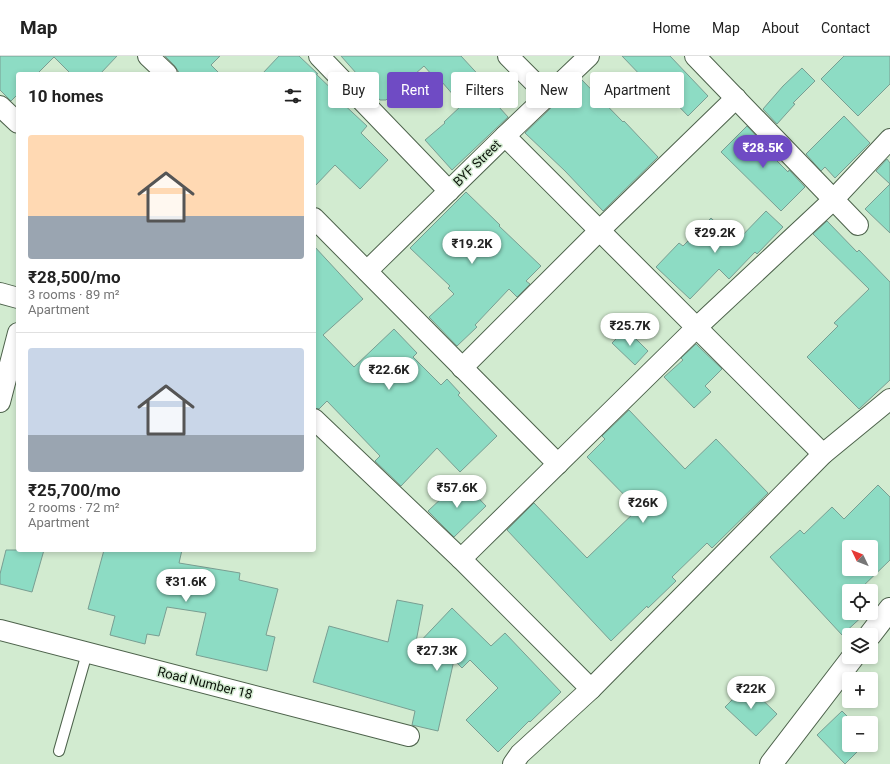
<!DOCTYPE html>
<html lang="en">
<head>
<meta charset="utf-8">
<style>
	body { margin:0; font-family:Roboto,sans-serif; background:#f2f2f2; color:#222; height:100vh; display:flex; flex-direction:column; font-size:15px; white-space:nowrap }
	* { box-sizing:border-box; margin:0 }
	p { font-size:13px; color:#767676 }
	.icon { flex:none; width:22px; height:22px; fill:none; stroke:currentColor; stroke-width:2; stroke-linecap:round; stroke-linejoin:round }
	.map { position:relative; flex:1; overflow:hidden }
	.sheet { position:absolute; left:16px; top:16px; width:300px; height:480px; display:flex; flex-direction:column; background:#fff; border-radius:4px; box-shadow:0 2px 6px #0003 }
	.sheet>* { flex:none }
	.guide { position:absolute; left:328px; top:16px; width:380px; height:36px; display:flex; gap:8px }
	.needle { width:26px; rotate:313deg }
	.buttons { position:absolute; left:842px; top:484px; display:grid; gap:8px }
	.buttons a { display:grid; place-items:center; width:36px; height:36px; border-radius:4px; background:#fff; box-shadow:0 2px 6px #0003; font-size:20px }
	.price { position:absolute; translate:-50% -34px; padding:0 9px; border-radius:14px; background:#fff; color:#222; font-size:13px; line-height:26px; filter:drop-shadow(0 1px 2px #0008) }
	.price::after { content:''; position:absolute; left:50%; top:24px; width:12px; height:9px; margin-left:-6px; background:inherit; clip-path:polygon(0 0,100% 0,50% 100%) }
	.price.on { background:#6f4bc4; color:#fff }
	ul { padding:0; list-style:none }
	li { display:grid; align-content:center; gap:8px; height:212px; padding:0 12px }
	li+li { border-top:1px solid #e0e0e0 }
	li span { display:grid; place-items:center; height:124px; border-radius:4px; color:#555 }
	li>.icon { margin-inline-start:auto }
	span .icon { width:72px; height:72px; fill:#fffc; stroke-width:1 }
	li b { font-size:17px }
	h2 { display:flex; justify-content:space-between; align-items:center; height:48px; padding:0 12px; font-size:17px }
	.pill { padding:0 14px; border-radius:4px; background:#fff; box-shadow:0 2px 6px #0003; font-size:14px; line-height:36px }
	.pill.on { background:#6f4bc4; color:#fff }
	header { display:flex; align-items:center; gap:24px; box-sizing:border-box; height:56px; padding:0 20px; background:#fff; border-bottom:1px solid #e0e0e0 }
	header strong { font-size:19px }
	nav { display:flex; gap:22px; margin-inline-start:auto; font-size:14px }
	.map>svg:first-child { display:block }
</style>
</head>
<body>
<header>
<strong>Map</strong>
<nav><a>Home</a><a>Map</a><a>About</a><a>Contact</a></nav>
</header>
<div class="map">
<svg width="890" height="708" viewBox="0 0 890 708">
	<rect width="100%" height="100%" fill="#d2ebd0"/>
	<g fill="#8ddcc4" stroke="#799e92" fill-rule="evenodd">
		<path d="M 0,0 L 117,0 L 100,18 L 71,18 L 54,1 L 37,18 L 18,18 L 18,38 L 11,45 L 0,34 Z"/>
		<path d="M 165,0 L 220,0 L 211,9 L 220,18 L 181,18 L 178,15 L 175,10 Z"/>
		<path d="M 279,0 L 299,0 L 318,18 L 316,18 L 341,42 L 339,44 L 367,70 L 361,77 L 388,104 L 360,133 L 335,109 L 314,131 L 314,18 L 262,18 Z"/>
		<path d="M 341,0 L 461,0 L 485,26 L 480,30 L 508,61 L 452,114 L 425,84 L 445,67 L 444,66 L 462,49 L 435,18 L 433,20 L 424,10 L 386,44 L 380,44 Z"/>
		<path d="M 622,0 L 670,0 L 708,40 L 688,60 L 650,20 L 645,24 Z"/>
		<path d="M 844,0 L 890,0 L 890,28 L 858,60 L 821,23 Z"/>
		<path d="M 802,12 L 815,25 L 793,47 L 795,48 L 777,68 L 763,53 L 783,30 Z"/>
		<path d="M 581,23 L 623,66 L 624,65 L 658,101 L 603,155 L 565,115 L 525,77 Z"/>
		<path d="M 844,60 L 870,87 L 835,122 L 825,111 L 821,115 L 806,98 Z"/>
		<path d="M 747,70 L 761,85 L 759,87 L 788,116 L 789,114 L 805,131 L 781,155 L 721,96 Z"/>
		<path d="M 887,103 L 890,107 L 890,177 L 865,153 L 890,128 L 876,115 Z"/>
		<path d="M 466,136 L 500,169 L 499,170 L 541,210 L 526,225 L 530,228 L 517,241 L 509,233 L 475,269 L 477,271 L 457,290 L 429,261 L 454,238 L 448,232 L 450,230 L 410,192 Z"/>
		<path d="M 766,155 L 783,171 L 757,198 L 755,196 L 729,223 L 719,213 L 690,243 L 656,211 L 679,187 L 683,190 L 711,162 L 736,186 Z"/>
		<path d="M 827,165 L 857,196 L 859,194 L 890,226 L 890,324 L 859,353 L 807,301 L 838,270 L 834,267 L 869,233 L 813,178 Z"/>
		<path d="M 314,190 L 363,243 L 323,279 L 354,311 L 394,273 L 417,297 L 413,301 L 441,329 L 447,323 L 460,337 L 458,339 L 497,380 L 460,416 L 437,392 L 401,430 L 375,405 L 380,400 L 327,345 L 319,353 L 314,352 Z"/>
		<path d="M 626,273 L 648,295 L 635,309 L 612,287 Z"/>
		<path d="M 696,288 L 722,313 L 705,330 L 711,336 L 694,352 L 664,321 L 683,304 L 681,302 Z"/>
		<path d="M 629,354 L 685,413 L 716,383 L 768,437 L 712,492 L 707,487 L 672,521 L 676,525 L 648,552 L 647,550 L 611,585 L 507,474 L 534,447 L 587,502 L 638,453 L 587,401 L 605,383 L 602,380 Z"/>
		<path d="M 461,424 L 486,450 L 454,481 L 428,455 Z"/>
		<path d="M 878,429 L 890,441 L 890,504 L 858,535 L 849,535 L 849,557 L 866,557 L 842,579 L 770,501 L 800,474 L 804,478 L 832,451 L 844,463 ZM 849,491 L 871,491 L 871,513 L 849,513 Z"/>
		<path d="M 6,494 L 44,494 L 32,536 L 0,528 L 0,518 Z"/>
		<path d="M 104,494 L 182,494 L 179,507 L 240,517 L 239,524 L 278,533 L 266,579 L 275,581 L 267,615 L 196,599 L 206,557 L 167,551 L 159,580 L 147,578 L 145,588 L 110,579 L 115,560 L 88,553 Z"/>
		<path d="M 397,544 L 423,549 L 415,591 L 452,552 L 491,590 L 505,577 L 561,636 L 530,666 L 529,665 L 498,696 L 466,664 L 498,632 L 470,604 L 462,612 L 454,604 L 438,675 L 412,669 L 415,655 L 313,626 L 329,570 L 388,586 Z"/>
		<path d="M 747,629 L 777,658 L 756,680 L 725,651 Z"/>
		<path d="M 842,655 L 854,667 L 849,667 L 849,689 L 864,689 L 845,708 L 817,679 Z"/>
	</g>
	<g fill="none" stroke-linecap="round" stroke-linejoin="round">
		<defs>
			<path id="service" d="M 59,695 L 87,597"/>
			<g id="minor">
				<path d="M 148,0 L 167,18"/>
				<path d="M 319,0 L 449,135"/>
				<path d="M 508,0 L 547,39"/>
				<path d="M 695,0 L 858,169"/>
				<path d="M 0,50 L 18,67"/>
				<path d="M 505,80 L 823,398"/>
				<path d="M 314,162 L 558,408"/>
				<path d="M 367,215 L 505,80 L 589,0"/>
				<path d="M 0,237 L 18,242"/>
				<path d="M 462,312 L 599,175 L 736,42"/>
				<path d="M 0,346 L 18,277"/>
				<path d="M 314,363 L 461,503 L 591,633"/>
				<path d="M 461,503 L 696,272 L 833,144 L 890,83"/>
				<path d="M 0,574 L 409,680"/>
				<path d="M 513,708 L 520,698 L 591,633 L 823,398 L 890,343"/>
			</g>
			<g id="tertiary">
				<path d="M 870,579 L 890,553"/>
				<path d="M 771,708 L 853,601"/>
			</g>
		</defs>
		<use href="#service" stroke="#4d624b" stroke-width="12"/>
		<use href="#minor" stroke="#4d624b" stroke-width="22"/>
		<use href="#tertiary" stroke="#4d624b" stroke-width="24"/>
		<use href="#service" stroke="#fff" stroke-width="10"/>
		<use href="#minor" stroke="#fff" stroke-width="20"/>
		<use href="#tertiary" stroke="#fff" stroke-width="22"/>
	</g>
	<g text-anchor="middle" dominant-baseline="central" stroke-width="3" stroke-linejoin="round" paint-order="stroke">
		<g font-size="13" fill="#0b130a" stroke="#d2ebd0">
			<text transform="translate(477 107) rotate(-44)">BYF Street</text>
			<text transform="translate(205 627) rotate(14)">Road Number 18</text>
		</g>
	</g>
</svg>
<div class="buttons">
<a><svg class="needle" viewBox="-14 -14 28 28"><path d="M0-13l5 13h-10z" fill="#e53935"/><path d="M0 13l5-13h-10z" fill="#767676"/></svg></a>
<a><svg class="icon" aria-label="locate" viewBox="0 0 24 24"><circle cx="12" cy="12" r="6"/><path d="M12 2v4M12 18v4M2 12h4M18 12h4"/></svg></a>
<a><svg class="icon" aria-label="layers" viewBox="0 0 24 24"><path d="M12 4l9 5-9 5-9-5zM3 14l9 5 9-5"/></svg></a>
<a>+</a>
<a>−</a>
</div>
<b class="price on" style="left:763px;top:113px">₹28.5K</b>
<b class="price" style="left:715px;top:198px">₹29.2K</b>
<b class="price" style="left:472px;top:209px">₹19.2K</b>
<b class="price" style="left:630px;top:291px">₹25.7K</b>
<b class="price" style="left:389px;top:335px">₹22.6K</b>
<b class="price" style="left:457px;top:453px">₹57.6K</b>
<b class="price" style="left:643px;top:468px">₹26K</b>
<b class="price" style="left:186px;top:547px">₹31.6K</b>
<b class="price" style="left:437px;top:616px">₹27.3K</b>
<b class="price" style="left:751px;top:654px">₹22K</b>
<div class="guide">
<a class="pill">Buy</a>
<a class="pill on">Rent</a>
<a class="pill">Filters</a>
<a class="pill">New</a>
<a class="pill">Apartment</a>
</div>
<section class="sheet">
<h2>10 homes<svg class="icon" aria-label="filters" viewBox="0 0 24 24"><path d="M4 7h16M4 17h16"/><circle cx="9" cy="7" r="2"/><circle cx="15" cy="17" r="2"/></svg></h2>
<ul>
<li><span style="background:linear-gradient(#ffd9b3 65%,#9aa5b1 0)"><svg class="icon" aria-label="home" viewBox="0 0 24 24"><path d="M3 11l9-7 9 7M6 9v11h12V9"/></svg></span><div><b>₹28,500/mo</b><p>3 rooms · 89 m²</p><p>Apartment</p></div></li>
<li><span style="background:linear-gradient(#c9d6e8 70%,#9aa5b1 0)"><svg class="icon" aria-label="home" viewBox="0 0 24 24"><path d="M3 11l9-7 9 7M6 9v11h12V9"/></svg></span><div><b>₹25,700/mo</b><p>2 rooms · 72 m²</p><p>Apartment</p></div></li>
</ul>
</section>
</div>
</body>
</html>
